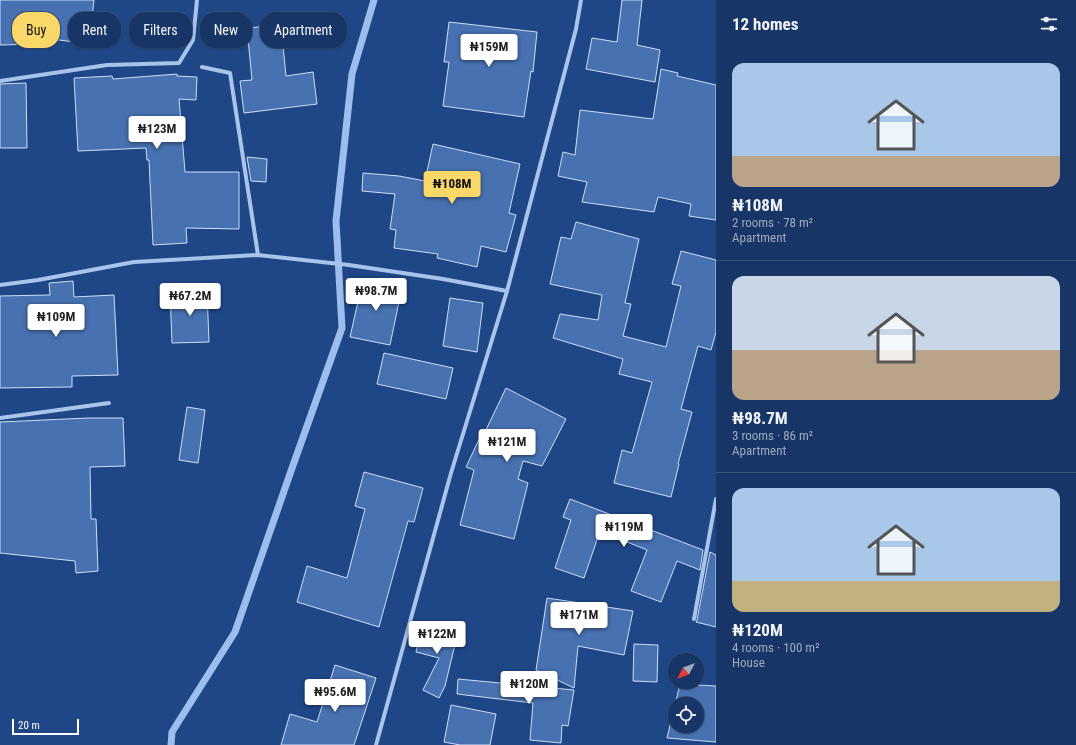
<!DOCTYPE html>
<html lang="en">
<head>
<meta charset="utf-8">
<style>
	body { margin:0; font-family:"Roboto Condensed",sans-serif; background:#24406f; color:#f1f3f6; height:100vh; display:flex; flex-direction:column; font-size:15px; white-space:nowrap }
	* { box-sizing:border-box; margin:0 }
	p { font-size:13px; color:#9eabbf }
	.icon { flex:none; width:22px; height:22px; fill:none; stroke:currentColor; stroke-width:2; stroke-linecap:round; stroke-linejoin:round }
	.map { position:relative; flex:1; overflow:hidden }
	.sheet { display:flex; flex-direction:column; background:#173566; width:360px }
	.sheet>* { flex:none }
	.banner { position:absolute; left:12px; top:12px; width:380px; height:36px; display:flex; gap:8px }
	.needle { width:26px; rotate:228deg }
	.controls { position:absolute; left:668px; top:653px; display:grid; gap:8px }
	.controls a { display:grid; place-items:center; width:36px; height:36px; border-radius:50%; background:#173566; box-shadow:0 1px 3px #0004,0 0 0 1px #36507a; font-size:20px }
	.scale { position:absolute; left:12px; bottom:10px; width:67px; box-sizing:border-box; padding-left:4px; border:2px solid #fff; border-top:0; font-size:11px; line-height:14px; white-space:nowrap; color:#fff; -webkit-text-stroke:3px #1f4788; paint-order:stroke }
	.price { position:absolute; translate:-50% -34px; padding:0 9px; border-radius:4px; background:#fff; color:#222; font-size:13px; line-height:26px; filter:drop-shadow(0 1px 2px #0008) }
	.price::after { content:''; position:absolute; left:50%; top:24px; width:12px; height:9px; margin-left:-6px; background:inherit; clip-path:polygon(0 0,100% 0,50% 100%) }
	.price.selected { background:#f9d769; color:#111 }
	ul { padding:0; list-style:none }
	li { display:grid; align-content:center; gap:8px; height:212px; padding:0 16px }
	li+li { border-top:1px solid #36507a }
	li span { display:grid; place-items:center; height:124px; border-radius:12px; color:#555 }
	li>.icon { margin-inline-start:auto }
	span .icon { width:72px; height:72px; fill:#fffc; stroke-width:1 }
	li b { font-size:17px }
	h2 { display:flex; justify-content:space-between; align-items:center; height:48px; padding:0 16px; font-size:17px }
	.tag { padding:0 14px; border-radius:16px; background:#173566; box-shadow:0 1px 3px #0004,0 0 0 1px #36507a; font-size:14px; line-height:36px }
	.tag.selected { background:#f9d769; color:#111 }
	main { display:flex; flex:1; min-height:0 }
	.map>svg:first-child { display:block }
</style>
</head>
<body>
<main>
<div class="map">
<svg width="716" height="745" viewBox="0 0 716 745">
	<rect width="100%" height="100%" fill="#1f4788"/>
	<g fill="none" stroke-linecap="round" stroke-linejoin="round">
		<path stroke="#9dbeec" stroke-width="7" d="M 171,745 L 172,732 L 235,632 L 291,471 L 342,328 L 336,221 L 352,74 L 374,0"/>
	</g>
	<g fill="#4771b1" stroke="#cedff8" fill-rule="evenodd">
		<path d="M 0,0 L 94,0 L 89,44 L 37,37 L 38,44 L 0,45 Z"/>
		<path d="M 622,0 L 642,0 L 637,45 L 660,50 L 655,82 L 586,69 L 592,38 L 617,42 Z"/>
		<path d="M 449,22 L 537,32 L 533,72 L 531,71 L 524,117 L 443,106 L 449,62 L 444,62 Z"/>
		<path d="M 281,25 L 286,76 L 313,72 L 317,104 L 244,113 L 240,81 L 252,80 L 247,28 Z"/>
		<path d="M 661,69 L 678,73 L 677,76 L 716,85 L 716,220 L 689,216 L 691,204 L 658,197 L 654,212 L 582,202 L 587,182 L 558,176 L 563,152 L 575,155 L 580,110 L 653,119 Z"/>
		<path d="M 177,74 L 177,76 L 197,77 L 196,100 L 179,99 L 185,172 L 239,172 L 239,229 L 186,228 L 187,243 L 153,245 L 149,160 L 147,160 L 146,148 L 78,151 L 74,78 L 112,76 L 113,79 Z"/>
		<path d="M 26,83 L 27,148 L 0,148 L 0,84 Z"/>
		<path d="M 433,144 L 520,164 L 509,213 L 516,215 L 506,252 L 481,246 L 477,267 L 437,258 L 438,254 L 394,248 L 396,230 L 390,229 L 395,194 L 362,191 L 363,173 L 399,176 L 425,181 Z"/>
		<path d="M 247,157 L 267,159 L 266,182 L 251,181 Z"/>
		<path d="M 576,222 L 639,239 L 625,303 L 631,304 L 623,336 L 666,347 L 681,286 L 672,284 L 681,251 L 716,260 L 716,332 L 711,350 L 698,346 L 681,409 L 692,412 L 678,464 L 679,464 L 671,497 L 614,483 L 622,450 L 632,453 L 652,382 L 619,374 L 623,359 L 553,338 L 560,314 L 598,320 L 602,295 L 550,284 L 561,237 L 571,239 Z"/>
		<path d="M 363,279 L 402,287 L 390,345 L 350,337 Z"/>
		<path d="M 73,281 L 74,297 L 114,295 L 118,375 L 72,376 L 72,387 L 0,388 L 0,296 L 50,295 L 49,283 Z"/>
		<path d="M 207,291 L 209,342 L 172,343 L 170,292 Z"/>
		<path d="M 450,298 L 483,303 L 477,352 L 443,346 Z"/>
		<path d="M 384,353 L 453,368 L 446,399 L 377,384 Z"/>
		<path d="M 506,388 L 566,419 L 542,466 L 523,461 L 518,479 L 528,483 L 514,539 L 460,525 L 474,470 L 466,467 L 481,435 L 483,436 Z"/>
		<path d="M 187,407 L 205,410 L 198,463 L 179,460 Z"/>
		<path d="M 88,418 L 123,418 L 125,466 L 90,467 L 91,519 L 96,519 L 98,571 L 76,573 L 75,561 L 0,553 L 0,422 Z"/>
		<path d="M 364,472 L 423,488 L 414,522 L 408,521 L 379,627 L 297,602 L 307,566 L 347,578 L 365,509 L 355,506 Z"/>
		<path d="M 570,499 L 703,550 L 700,570 L 677,561 L 661,602 L 631,591 L 647,550 L 600,531 L 584,578 L 555,568 L 571,520 L 563,517 Z"/>
		<path d="M 710,552 L 716,555 L 716,627 L 696,622 L 697,620 Z"/>
		<path d="M 547,598 L 633,611 L 624,655 L 578,646 L 574,688 L 536,670 Z"/>
		<path d="M 422,624 L 458,632 L 445,686 L 439,698 L 423,690 L 439,658 L 416,652 Z"/>
		<path d="M 634,644 L 658,645 L 657,682 L 633,681 Z"/>
		<path d="M 335,665 L 376,678 L 354,745 L 281,745 L 290,714 L 317,722 Z"/>
		<path d="M 458,679 L 574,690 L 568,726 L 562,725 L 561,743 L 530,740 L 533,703 L 457,694 Z"/>
		<path d="M 680,684 L 716,686 L 716,742 L 667,738 ZM 675,704 L 697,704 L 697,726 L 675,726 Z"/>
		<path d="M 451,705 L 496,714 L 490,745 L 460,745 L 444,742 Z"/>
	</g>
	<g fill="none" stroke-linecap="round" stroke-linejoin="round">
		<g stroke="#a9c4eb" stroke-width="4">
			<path d="M 202,67 L 230,73 L 258,255"/>
			<path d="M 0,81 L 107,65 L 179,63 L 193,40 L 197,0"/>
			<path d="M 0,285 L 38,280 L 134,262 L 258,255 L 349,265 L 443,279 L 507,291"/>
			<path d="M 0,418 L 109,403"/>
			<path d="M 694,619 L 716,499"/>
			<path d="M 376,745 L 451,473 L 507,291 L 576,29 L 581,0"/>
		</g>
	</g>
</svg>
<div class="controls">
<a><svg class="needle" viewBox="-14 -14 28 28"><path d="M0-13l5 13h-10z" fill="#e53935"/><path d="M0 13l5-13h-10z" fill="#9eabbf"/></svg></a>
<a><svg class="icon" aria-label="locate" viewBox="0 0 24 24"><circle cx="12" cy="12" r="6"/><path d="M12 2v4M12 18v4M2 12h4M18 12h4"/></svg></a>
</div>
<div class="scale">20 m</div>
<b class="price" style="left:489px;top:68px">₦159M</b>
<b class="price" style="left:157px;top:150px">₦123M</b>
<b class="price selected" style="left:452px;top:205px">₦108M</b>
<b class="price" style="left:376px;top:312px">₦98.7M</b>
<b class="price" style="left:190px;top:317px">₦67.2M</b>
<b class="price" style="left:56px;top:338px">₦109M</b>
<b class="price" style="left:507px;top:463px">₦121M</b>
<b class="price" style="left:624px;top:548px">₦119M</b>
<b class="price" style="left:579px;top:636px">₦171M</b>
<b class="price" style="left:437px;top:655px">₦122M</b>
<b class="price" style="left:529px;top:705px">₦120M</b>
<b class="price" style="left:335px;top:713px">₦95.6M</b>
<div class="banner">
<a class="tag selected">Buy</a>
<a class="tag">Rent</a>
<a class="tag">Filters</a>
<a class="tag">New</a>
<a class="tag">Apartment</a>
</div>
</div>
<section class="sheet">
<h2>12 homes<svg class="icon" aria-label="filters" viewBox="0 0 24 24"><path d="M4 7h16M4 17h16"/><circle cx="9" cy="7" r="2"/><circle cx="15" cy="17" r="2"/></svg></h2>
<ul>
<li><span style="background:linear-gradient(#a9c7e8 75%,#b9a48a 0)"><svg class="icon" aria-label="home" viewBox="0 0 24 24"><path d="M3 11l9-7 9 7M6 9v11h12V9"/></svg></span><div><b>₦108M</b><p>2 rooms · 78 m²</p><p>Apartment</p></div></li>
<li><span style="background:linear-gradient(#c9d6e8 60%,#b9a48a 0)"><svg class="icon" aria-label="home" viewBox="0 0 24 24"><path d="M3 11l9-7 9 7M6 9v11h12V9"/></svg></span><div><b>₦98.7M</b><p>3 rooms · 86 m²</p><p>Apartment</p></div></li>
<li><span style="background:linear-gradient(#a9c7e8 75%,#c2b280 0)"><svg class="icon" aria-label="home" viewBox="0 0 24 24"><path d="M3 11l9-7 9 7M6 9v11h12V9"/></svg></span><div><b>₦120M</b><p>4 rooms · 100 m²</p><p>House</p></div></li>
</ul>
</section>
</main>
</body>
</html>
